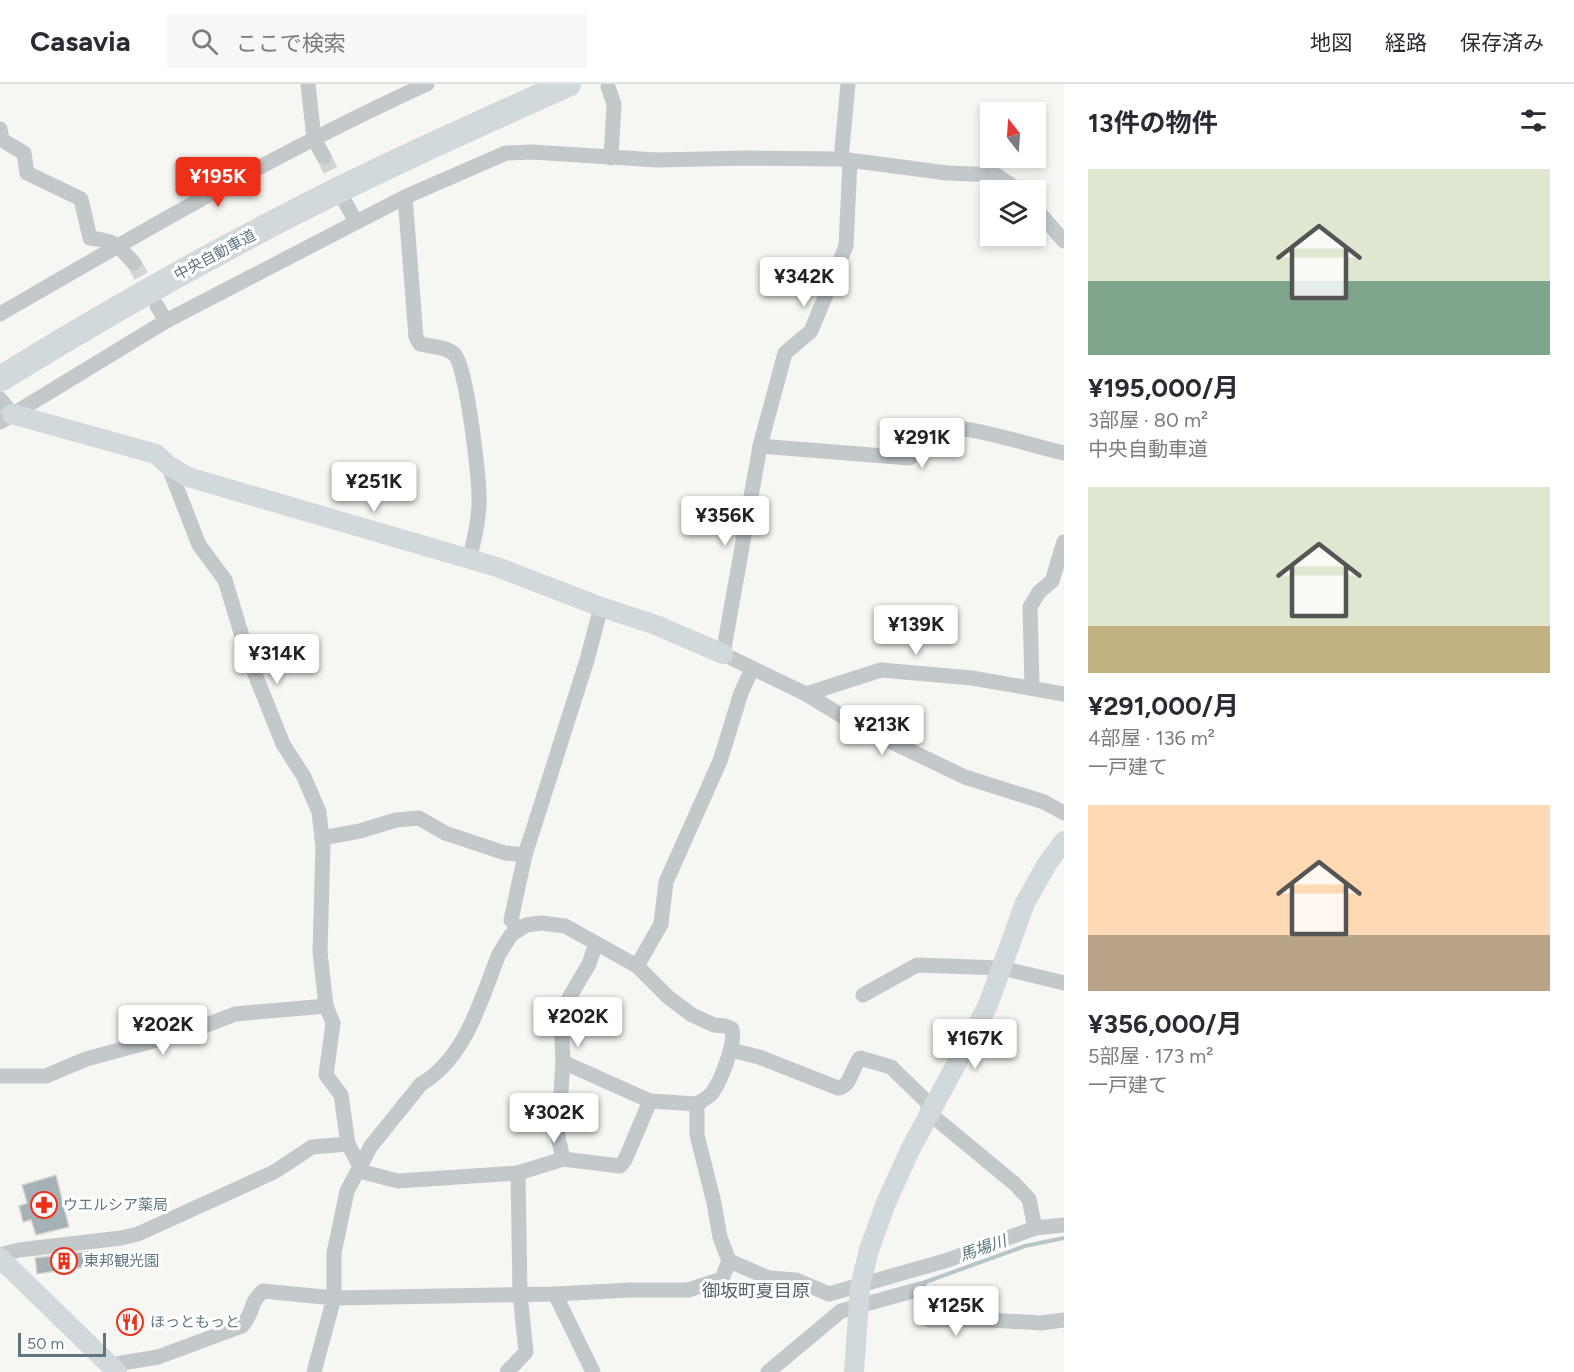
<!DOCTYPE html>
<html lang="ja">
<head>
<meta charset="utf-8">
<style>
	body { margin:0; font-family:Figtree,"Noto Sans JP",sans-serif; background:#f7f7f7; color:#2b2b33; height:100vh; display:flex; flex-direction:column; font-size:22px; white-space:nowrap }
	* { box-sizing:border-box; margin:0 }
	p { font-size:20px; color:#7c7c81 }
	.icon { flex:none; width:33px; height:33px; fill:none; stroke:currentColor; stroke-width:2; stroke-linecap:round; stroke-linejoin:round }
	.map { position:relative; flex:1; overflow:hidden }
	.panel { display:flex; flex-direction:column; background:#fff; width:510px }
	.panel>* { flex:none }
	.needle { width:39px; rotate:343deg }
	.fabs { position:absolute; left:980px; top:18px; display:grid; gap:12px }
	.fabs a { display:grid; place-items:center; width:66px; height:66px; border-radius:0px; background:#fff; box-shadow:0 3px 9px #0003; font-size:30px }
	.scale { position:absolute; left:18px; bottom:15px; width:88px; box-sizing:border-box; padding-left:6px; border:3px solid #5f7680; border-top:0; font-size:16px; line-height:21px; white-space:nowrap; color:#5f7680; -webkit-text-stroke:4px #fff; paint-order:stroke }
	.price { position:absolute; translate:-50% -51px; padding:0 14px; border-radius:6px; background:#fff; color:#222; font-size:20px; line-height:39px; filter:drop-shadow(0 2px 3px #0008) }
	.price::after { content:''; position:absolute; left:50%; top:36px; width:18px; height:14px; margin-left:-9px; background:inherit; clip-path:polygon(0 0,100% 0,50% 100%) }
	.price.selected { background:#ee301b; color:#fff }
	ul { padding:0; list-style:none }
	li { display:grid; align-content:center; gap:12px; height:318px; padding:0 24px }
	li span { display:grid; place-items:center; height:186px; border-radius:0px; color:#555 }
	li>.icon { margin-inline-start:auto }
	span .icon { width:108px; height:108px; fill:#fffc; stroke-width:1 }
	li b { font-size:26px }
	h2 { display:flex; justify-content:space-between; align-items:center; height:72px; padding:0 24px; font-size:26px }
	header { display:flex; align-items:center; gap:36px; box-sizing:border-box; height:84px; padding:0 30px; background:#fff; border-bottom:2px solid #e1e1e2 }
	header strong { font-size:28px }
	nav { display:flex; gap:33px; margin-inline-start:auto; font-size:21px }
	.search { width:420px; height:54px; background:#f7f7f7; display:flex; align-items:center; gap:15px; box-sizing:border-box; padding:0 21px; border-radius:0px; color:#7c7c81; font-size:22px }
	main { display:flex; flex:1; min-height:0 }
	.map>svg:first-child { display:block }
</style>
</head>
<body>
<header>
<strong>Casavia</strong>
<div class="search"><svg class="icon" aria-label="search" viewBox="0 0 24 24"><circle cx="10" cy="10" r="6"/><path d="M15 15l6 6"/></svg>ここで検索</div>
<nav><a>地図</a><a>経路</a><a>保存済み</a></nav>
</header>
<main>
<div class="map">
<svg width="1064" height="1288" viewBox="0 0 1064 1288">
	<rect width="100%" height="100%" fill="#f6f6f2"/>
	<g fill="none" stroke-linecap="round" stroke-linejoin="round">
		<path stroke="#b6c6c8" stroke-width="4" d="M 920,1200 L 1025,1162 L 1064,1154"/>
	</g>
	<g fill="#a5b1b5" stroke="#d8d7d5" stroke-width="1.5">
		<path d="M 56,1091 L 69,1143 L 36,1151 L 31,1136 L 23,1138 L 19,1122 L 27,1119 L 22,1101 Z"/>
		<path d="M 91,1167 L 93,1182 L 37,1190 L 35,1174 Z"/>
	</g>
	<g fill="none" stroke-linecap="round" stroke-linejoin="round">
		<g stroke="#d0d6d6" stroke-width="15" stroke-dasharray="15 8" stroke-linecap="butt">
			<path d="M 324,73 L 342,111"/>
			<path d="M 134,179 L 152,212"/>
		</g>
		<g stroke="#c3c8cb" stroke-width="15">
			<path d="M 308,0 L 314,55 L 324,73"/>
			<path d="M 608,3 L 614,20 L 611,74"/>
			<path d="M 0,45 L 2,56 L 24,69 L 27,89 L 81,115 L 90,154 C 116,157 117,161 134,179"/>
			<path d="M 841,75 L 848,0"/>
			<path d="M 850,77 L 846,162 L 811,247 L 785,269 L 760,362 L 723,570 L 806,610 L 847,635 L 898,661 L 965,693 L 1044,718 L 1064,729"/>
			<path d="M 405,113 L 416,253 L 420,260 C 431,263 447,262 455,271 C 467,285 480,398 479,421 C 478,439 474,458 469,475"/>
			<path d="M 345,118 L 356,138"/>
			<path d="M 1035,124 L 1064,157"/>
			<path d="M 157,222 L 166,237"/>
			<path d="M 0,230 C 140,149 280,67 427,0"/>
			<path d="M 0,315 L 12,330"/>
			<path d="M 0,338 L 166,237 L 405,113 L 506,69 L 532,68 L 657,76 L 747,74 L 841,75 L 947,89 L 996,91 L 1019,106"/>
			<path d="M 760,362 L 910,374 L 912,343 C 966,338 1013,357 1064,369"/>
			<path d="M 168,381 L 199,461 L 225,496 L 249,575 L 283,660 L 304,693 L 319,728 L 323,762 L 320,868 L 326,922 L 333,939 L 326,991 L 341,1011 L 348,1060 L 363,1088 L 398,1097 L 518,1089 L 563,1075 L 620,1082 L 625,1076 L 650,1017 L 697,1020"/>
			<path d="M 1032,603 L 1030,523 L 1039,508 L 1052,497 L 1064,458"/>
			<path d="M 806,610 L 881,586 L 972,594 L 1064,610"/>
			<path d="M 322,754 L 360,747 L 396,736 L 419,734 L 445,749 L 505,769 L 525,771"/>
			<path d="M 518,845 L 511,836 L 525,771 L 587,576 L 601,523"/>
			<path d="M 637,882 L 661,840 L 666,798 L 720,677 L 741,609 L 752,585"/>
			<path d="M 863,911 L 917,881 L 1002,884 L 1064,899"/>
			<path d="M 731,966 L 759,973 L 838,1004 C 851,1003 852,983 860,974 L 891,983 L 927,1018 L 929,1029 L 1015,1100 L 1029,1115 L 1035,1144"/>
			<path d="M 563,978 L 650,1017"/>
			<path d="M 0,992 L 46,992 L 86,975 L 194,946 L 235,930 L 326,922"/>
			<path d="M 563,1075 L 558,1053 L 563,978 L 561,939 L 569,914 L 589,880 L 596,859"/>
			<path d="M 0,1171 L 19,1166 L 121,1154 L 138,1150 L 274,1088 L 312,1063 L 348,1060"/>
			<path d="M 729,1177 L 769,1194 L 796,1196 L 829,1210 L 948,1176 L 1035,1144 L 1064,1141"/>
			<path d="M 555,1210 L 593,1288"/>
			<path d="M 110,1281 L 158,1273 L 242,1242 C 254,1229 249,1219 263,1207 L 334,1214 L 555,1210 L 630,1206 L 688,1206 L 722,1195 L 729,1177 L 720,1153 L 714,1119 L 697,1051 L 697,1020 C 701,1017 709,1013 712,1009 C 721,997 736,958 732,945 L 725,942 L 714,941 L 692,931 L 668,913 L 637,882 L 565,842 L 541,839 L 526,841 L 511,851 L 499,870 C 481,915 466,974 421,1000 L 371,1062 L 347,1107 L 334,1169 L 334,1214 L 314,1288"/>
			<path d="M 507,1288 L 526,1268 L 520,1210 L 518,1089"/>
			<path d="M 768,1288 L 841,1227 L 920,1205 L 929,1236 L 990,1236 L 1041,1239 L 1064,1236"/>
		</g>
		<g stroke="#d2d9dc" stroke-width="20">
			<path d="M 12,330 L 156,370 L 168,381 L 188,393 L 497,483 L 601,523 L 656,541 L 723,570"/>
			<path d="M 0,1174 L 117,1288"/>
			<path d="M 854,1288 L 860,1203 L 869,1166 L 886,1119 L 910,1066 L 988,921 L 1025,819 L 1047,780 L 1064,757"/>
		</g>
		<path stroke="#d2d9dc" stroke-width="26" d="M 0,295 C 94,237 190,182 289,131 C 380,84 474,42 568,0"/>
	</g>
	<defs>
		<symbol id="pharmacy-ring" viewBox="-11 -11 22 22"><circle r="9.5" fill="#fff" stroke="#ee301b" stroke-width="1.5"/><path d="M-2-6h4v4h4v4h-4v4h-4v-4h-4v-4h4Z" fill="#ee301b"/></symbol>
		<symbol id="building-ring" viewBox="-11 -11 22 22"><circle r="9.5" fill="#fff" stroke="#ee301b" stroke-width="1.5"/><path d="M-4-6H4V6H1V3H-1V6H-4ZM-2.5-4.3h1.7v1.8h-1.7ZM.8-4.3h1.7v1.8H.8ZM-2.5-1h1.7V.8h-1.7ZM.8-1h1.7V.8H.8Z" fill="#ee301b"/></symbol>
		<symbol id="restaurant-ring" viewBox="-11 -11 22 22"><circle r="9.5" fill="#fff" stroke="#ee301b" stroke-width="1.5"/><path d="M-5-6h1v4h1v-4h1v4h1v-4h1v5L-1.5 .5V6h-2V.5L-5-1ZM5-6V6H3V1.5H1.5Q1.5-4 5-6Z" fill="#ee301b"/></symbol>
	</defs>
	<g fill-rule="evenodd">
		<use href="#pharmacy-ring" x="29" y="1106" width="30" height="30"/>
		<use href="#building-ring" x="49" y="1162" width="30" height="30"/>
		<use href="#restaurant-ring" x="115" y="1223" width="30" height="30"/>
	</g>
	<g text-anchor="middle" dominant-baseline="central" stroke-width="6" stroke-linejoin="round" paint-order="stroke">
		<g font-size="15" fill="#5f7680" stroke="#fff">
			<text transform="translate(215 171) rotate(-28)">中央自動車道</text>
		</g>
		<g font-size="15" fill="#5f7680" stroke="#fff" text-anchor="start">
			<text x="63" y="1121">ウエルシア薬局</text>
			<text x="84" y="1177">東邦観光園</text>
			<text x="150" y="1238">ほっともっと</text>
		</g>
		<g font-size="16" font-style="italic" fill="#5a767b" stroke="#fff">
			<text transform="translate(983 1164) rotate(-19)">馬場川</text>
		</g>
		<g font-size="18" fill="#52636a" stroke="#fff">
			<text x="756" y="1207">御坂町夏目原</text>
		</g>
	</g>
</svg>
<div class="fabs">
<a><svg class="needle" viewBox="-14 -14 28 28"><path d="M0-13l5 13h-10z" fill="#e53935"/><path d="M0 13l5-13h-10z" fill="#7c7c81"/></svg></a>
<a><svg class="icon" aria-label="layers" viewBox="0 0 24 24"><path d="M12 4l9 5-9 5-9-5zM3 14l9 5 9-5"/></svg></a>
</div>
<div class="scale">50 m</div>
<b class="price selected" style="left:218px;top:124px">¥195K</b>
<b class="price" style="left:804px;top:224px">¥342K</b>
<b class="price" style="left:922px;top:385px">¥291K</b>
<b class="price" style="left:374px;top:429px">¥251K</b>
<b class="price" style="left:725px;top:463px">¥356K</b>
<b class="price" style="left:916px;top:572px">¥139K</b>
<b class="price" style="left:277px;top:601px">¥314K</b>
<b class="price" style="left:882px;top:672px">¥213K</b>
<b class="price" style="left:578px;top:964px">¥202K</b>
<b class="price" style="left:163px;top:972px">¥202K</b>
<b class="price" style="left:975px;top:986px">¥167K</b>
<b class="price" style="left:554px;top:1060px">¥302K</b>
<b class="price" style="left:956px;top:1253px">¥125K</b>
</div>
<section class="panel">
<h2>13件の物件<svg class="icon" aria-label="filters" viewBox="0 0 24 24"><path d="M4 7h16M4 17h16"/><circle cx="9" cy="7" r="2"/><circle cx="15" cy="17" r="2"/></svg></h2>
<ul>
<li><span style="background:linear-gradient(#dfe7d0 60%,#7fa58c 0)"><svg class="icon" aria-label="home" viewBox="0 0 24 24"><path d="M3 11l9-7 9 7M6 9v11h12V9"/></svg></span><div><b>¥195,000/月</b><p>3部屋 · 80 m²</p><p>中央自動車道</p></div></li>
<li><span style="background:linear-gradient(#dfe7d0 75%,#c2b280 0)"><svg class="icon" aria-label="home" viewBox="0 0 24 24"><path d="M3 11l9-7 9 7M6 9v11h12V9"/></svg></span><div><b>¥291,000/月</b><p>4部屋 · 136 m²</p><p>一戸建て</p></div></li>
<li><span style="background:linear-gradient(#ffd9b3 70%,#b9a48a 0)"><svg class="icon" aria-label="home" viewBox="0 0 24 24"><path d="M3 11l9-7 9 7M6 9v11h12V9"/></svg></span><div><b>¥356,000/月</b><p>5部屋 · 173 m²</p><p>一戸建て</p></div></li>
</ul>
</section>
</main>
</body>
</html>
